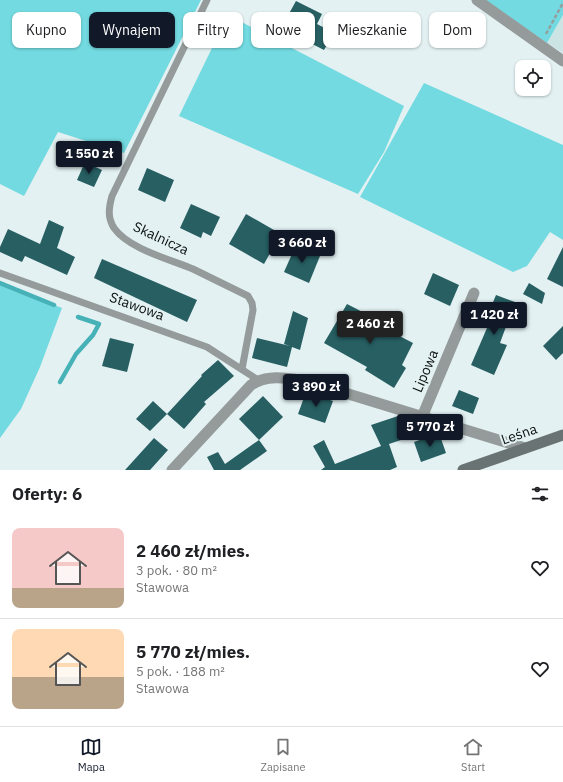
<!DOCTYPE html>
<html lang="pl">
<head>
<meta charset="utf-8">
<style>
	body { margin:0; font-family:"IBM Plex Sans",sans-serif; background:#f2f2f2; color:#202124; height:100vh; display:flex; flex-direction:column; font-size:15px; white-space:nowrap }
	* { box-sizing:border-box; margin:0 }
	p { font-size:13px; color:#757577 }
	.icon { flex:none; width:22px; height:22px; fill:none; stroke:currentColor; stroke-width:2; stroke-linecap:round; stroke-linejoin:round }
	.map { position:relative; height:470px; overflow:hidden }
	.panel { display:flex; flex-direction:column; background:#fff; flex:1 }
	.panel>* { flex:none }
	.banner { position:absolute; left:12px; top:12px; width:539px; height:36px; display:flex; gap:8px }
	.fabs { position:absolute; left:515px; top:60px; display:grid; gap:8px }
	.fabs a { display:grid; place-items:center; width:36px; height:36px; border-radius:8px; background:#fff; box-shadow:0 1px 3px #0004; font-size:20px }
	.price { position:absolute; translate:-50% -34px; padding:0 9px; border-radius:4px; background:#111827; color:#fff; font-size:13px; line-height:26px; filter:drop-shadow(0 1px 2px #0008) }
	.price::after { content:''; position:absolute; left:50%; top:24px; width:12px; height:9px; margin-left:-6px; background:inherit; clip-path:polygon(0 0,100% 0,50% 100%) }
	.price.active { background:#222; color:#fff }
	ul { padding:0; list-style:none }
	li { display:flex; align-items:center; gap:12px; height:100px; padding:0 12px }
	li+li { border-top:1px solid #e0e0e0 }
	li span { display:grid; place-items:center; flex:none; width:112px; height:80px; border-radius:8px; color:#555 }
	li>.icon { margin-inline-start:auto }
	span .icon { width:48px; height:48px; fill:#fffc; stroke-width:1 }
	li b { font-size:17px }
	h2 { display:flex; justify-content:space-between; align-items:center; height:48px; padding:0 12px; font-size:17px }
	.pill { padding:0 14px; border-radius:8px; background:#fff; box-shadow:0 1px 3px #0004; font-size:14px; line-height:36px }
	.pill.active { background:#111827; color:#fff }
	.dock { display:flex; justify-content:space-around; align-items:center; height:56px; border-top:1px solid #e0e0e0; background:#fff; font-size:11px; color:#757577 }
	.dock a { display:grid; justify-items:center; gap:2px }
	.dock .active { color:#111827 }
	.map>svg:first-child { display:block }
</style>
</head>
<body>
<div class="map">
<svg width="563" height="470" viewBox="0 0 563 470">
	<rect width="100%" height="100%" fill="#e3f1f2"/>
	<path fill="#cde4e5" d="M 563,15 L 563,53 L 547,43 Z"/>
	<g fill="#72dae0">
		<path d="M 0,0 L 201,0 L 124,153 L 58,132 L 24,196 L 0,184 Z"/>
		<path d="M 485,0 L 563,0 L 563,15 L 547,43 Z"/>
		<path d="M 228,15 L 404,106 L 384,152 L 358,194 L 179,116 Z"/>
		<path d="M 424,83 L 563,145 L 563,240 L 550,232 L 527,266 L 513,272 L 360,197 Z"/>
		<path d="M 0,284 L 62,308 L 40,367 L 21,409 L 0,438 Z"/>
	</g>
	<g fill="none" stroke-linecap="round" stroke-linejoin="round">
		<g stroke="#46b2b8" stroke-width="4.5">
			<path d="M 0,283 L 54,305"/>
			<path d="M 60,382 L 76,354 L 93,335 L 99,324 L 78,317"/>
		</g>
	</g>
	<g fill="#275f63">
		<path d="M 296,1 L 322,14 L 317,24 L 334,33 L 324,50 L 281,28 Z"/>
		<path d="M 85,162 L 102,170 L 94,187 L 77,180 Z"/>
		<path d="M 147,168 L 174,180 L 165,202 L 138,190 Z"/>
		<path d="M 191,204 L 220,217 L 211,236 L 203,232 L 201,238 L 180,228 Z"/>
		<path d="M 246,214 L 281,234 L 264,264 L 229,244 Z"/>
		<path d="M 49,220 L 64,227 L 57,248 L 75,257 L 67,275 L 25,256 L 22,262 L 0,252 L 0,247 L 8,229 L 40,244 Z"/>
		<path d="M 296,245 L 320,256 L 309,283 L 284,272 Z"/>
		<path d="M 563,247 L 563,287 L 547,279 Z"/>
		<path d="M 102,259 L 197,300 L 187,322 L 94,278 Z"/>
		<path d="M 433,273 L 459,285 L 450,306 L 424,294 Z"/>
		<path d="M 529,283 L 545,293 L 542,304 L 523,294 Z"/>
		<path d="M 496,295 L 515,302 L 500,343 L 507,345 L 494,375 L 471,365 L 490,321 L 486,319 Z"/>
		<path d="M 347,304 L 388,325 L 386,329 L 413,343 L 402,365 L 406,368 L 394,388 L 365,370 L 367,367 L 324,343 Z"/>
		<path d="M 293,311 L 308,318 L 300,350 L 292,347 L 287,367 L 252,358 L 257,338 L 290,346 L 284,344 Z"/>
		<path d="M 563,326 L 563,353 L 556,360 L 543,346 Z"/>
		<path d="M 110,338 L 134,344 L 127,372 L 102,366 Z"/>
		<path d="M 218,360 L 234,376 L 204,402 L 206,404 L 184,429 L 167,414 L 202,376 L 201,375 Z"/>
		<path d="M 459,390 L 479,398 L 473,414 L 452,406 Z"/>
		<path d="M 306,392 L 333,401 L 325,423 L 298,414 Z"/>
		<path d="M 263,396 L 283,417 L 259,440 L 239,419 Z"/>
		<path d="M 153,401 L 167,414 L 150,431 L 136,419 Z"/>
		<path d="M 398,416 L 402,418 L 410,437 L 389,444 L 397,467 L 390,470 L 321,470 L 325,467 L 313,446 L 324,440 L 335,464 L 381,446 L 371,425 Z"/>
		<path d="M 439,433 L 446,453 L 421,462 L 414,442 Z"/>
		<path d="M 154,438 L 168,450 L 150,470 L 125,470 Z"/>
		<path d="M 259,440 L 267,451 L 240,470 L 214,470 L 207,457 L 218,452 L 225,464 Z"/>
	</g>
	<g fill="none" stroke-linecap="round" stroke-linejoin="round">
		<path stroke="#949f9f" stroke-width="2.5" stroke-dasharray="4 2" stroke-linecap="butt" d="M 546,34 L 563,3"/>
		<g stroke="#959b9b" stroke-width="7">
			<path d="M 207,0 L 112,196 C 109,207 107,217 114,228 C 129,249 169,259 193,269 C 211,278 230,287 248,296 L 252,303 L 253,310 L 242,369"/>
			<path d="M 0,273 L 207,347 L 258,380"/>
		</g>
		<g stroke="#959b9b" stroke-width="11">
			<path d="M 477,0 L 563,61"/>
			<path d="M 422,417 L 474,293"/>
			<path d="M 172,470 L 251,385 C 267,374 287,378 306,381 L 525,448"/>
		</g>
		<path stroke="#6a7373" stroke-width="11" d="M 463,470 L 563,435"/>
	</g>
	<g text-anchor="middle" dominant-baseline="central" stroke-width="4" stroke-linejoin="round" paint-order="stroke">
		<g font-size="14" fill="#0a0f0f" stroke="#e3f1f2">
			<text transform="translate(161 238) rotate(25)">Skalnicza</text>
			<text transform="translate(137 306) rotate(20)">Stawowa</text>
			<text transform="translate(425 371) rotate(-67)">Lipowa</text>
			<text transform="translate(519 434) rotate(-19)">Leśna</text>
		</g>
	</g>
</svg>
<div class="fabs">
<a><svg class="icon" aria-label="locate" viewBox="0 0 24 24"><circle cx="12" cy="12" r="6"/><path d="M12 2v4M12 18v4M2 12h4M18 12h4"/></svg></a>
</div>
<b class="price" style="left:89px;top:175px">1 550 zł</b>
<b class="price" style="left:302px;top:264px">3 660 zł</b>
<b class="price" style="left:494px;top:336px">1 420 zł</b>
<b class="price active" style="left:370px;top:345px">2 460 zł</b>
<b class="price" style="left:316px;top:408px">3 890 zł</b>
<b class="price" style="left:430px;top:448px">5 770 zł</b>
<div class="banner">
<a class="pill">Kupno</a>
<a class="pill active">Wynajem</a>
<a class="pill">Filtry</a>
<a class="pill">Nowe</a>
<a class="pill">Mieszkanie</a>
<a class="pill">Dom</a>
</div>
</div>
<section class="panel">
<h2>Oferty: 6<svg class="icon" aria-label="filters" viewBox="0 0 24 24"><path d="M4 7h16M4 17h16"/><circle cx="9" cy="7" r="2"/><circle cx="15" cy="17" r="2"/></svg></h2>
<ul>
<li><span style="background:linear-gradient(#f6c9c9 75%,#b9a48a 0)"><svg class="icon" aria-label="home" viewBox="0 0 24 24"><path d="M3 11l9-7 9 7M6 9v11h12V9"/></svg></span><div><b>2 460 zł/mies.</b><p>3 pok. · 80 m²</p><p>Stawowa</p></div><svg class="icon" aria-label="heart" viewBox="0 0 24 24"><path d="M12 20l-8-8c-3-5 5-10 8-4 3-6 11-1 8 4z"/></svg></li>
<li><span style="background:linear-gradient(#ffd9b3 60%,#b9a48a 0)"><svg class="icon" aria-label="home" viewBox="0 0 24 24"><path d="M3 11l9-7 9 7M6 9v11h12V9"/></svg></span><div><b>5 770 zł/mies.</b><p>5 pok. · 188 m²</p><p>Stawowa</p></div><svg class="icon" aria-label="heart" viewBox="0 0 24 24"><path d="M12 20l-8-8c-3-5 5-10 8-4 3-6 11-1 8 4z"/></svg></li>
</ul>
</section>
<nav class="dock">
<a class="active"><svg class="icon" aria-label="map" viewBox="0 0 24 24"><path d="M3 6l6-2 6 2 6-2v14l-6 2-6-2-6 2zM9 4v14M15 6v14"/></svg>Mapa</a>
<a><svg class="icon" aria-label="saved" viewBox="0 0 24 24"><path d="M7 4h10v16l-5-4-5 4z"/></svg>Zapisane</a>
<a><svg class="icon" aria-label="home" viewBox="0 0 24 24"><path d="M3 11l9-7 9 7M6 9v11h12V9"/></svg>Start</a>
</nav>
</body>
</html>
